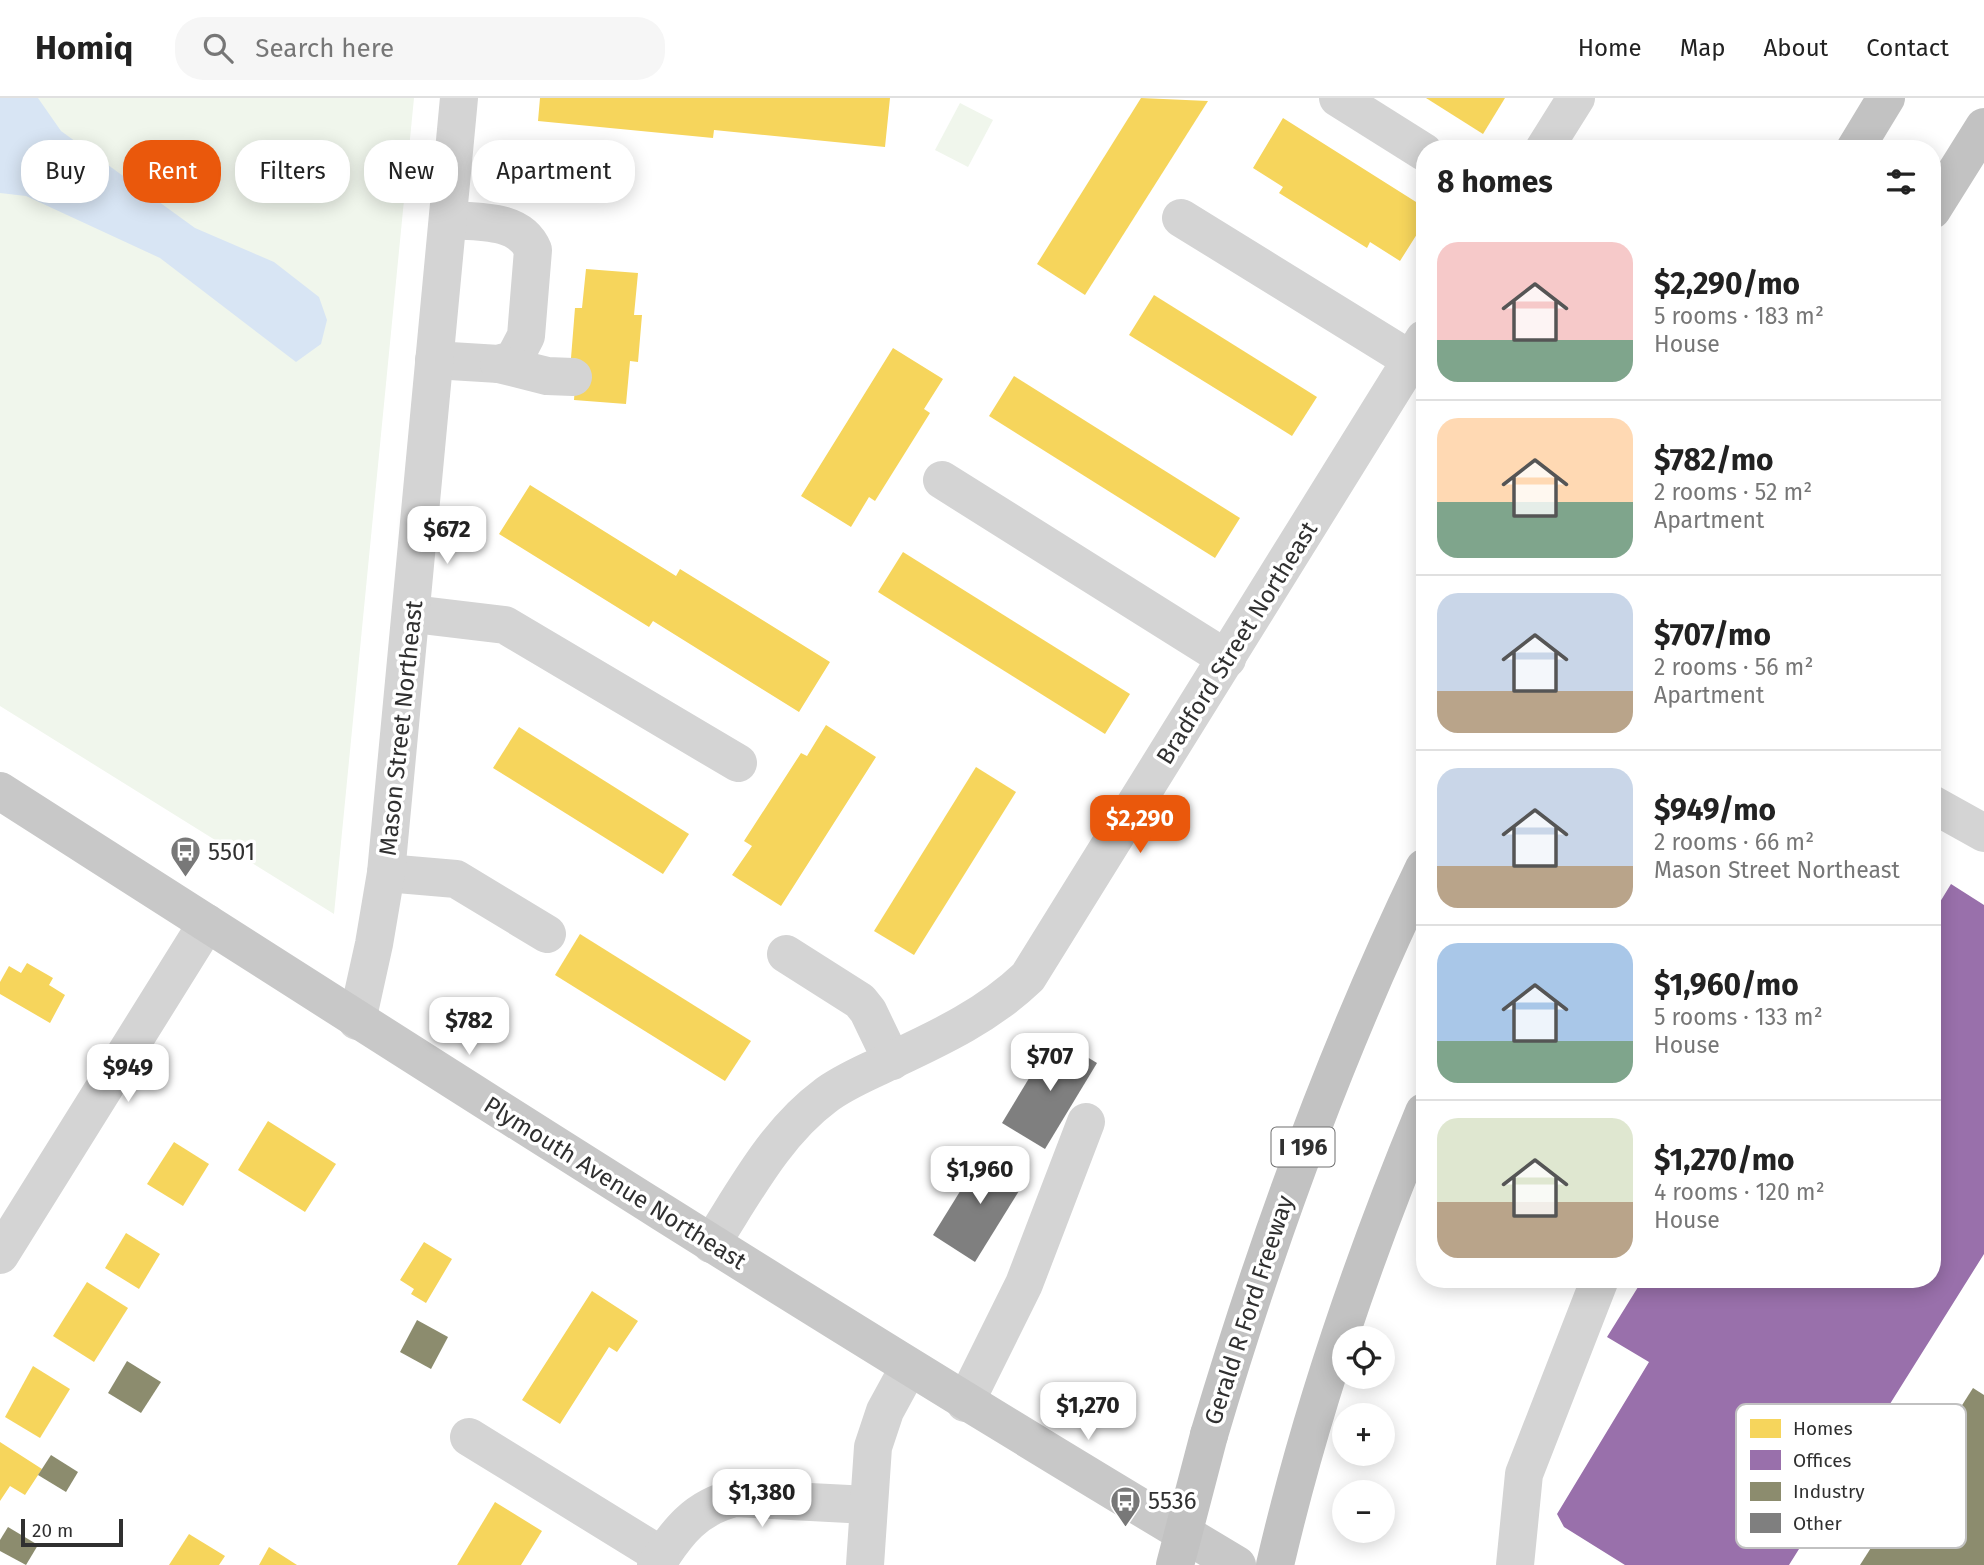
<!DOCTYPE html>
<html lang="en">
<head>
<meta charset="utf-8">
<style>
	body { margin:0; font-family:"Fira Sans",sans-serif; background:#f6f6f6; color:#222; height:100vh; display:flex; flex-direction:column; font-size:26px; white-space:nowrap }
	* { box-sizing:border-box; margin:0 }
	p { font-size:23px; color:#767676 }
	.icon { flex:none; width:38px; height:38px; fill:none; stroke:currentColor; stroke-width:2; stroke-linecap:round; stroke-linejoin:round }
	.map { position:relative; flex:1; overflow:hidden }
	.drawer { position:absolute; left:1416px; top:42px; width:525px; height:1148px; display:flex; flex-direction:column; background:#fff; border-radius:28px; box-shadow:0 4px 18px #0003 }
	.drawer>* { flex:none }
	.top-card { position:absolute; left:21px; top:42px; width:665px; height:63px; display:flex; gap:14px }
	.tools { position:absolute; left:1332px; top:1228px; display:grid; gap:14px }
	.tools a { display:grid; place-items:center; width:63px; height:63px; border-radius:50%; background:#fff; box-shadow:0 4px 18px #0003; font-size:35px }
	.scale { position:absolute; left:21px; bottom:18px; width:102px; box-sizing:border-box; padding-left:7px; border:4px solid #303030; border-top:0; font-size:19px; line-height:24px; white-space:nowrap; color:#303030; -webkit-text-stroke:5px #fff; paint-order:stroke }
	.price { position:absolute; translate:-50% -60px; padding:0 16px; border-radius:14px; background:#fff; color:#222; font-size:23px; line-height:46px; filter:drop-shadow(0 2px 4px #0008) }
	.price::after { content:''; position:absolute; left:50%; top:42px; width:21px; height:16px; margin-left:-10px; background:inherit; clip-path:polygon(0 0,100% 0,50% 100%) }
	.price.current { background:#ea580c; color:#fff }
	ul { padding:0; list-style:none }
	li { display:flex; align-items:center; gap:21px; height:175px; padding:0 21px }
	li+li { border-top:2px solid #e0e0e0 }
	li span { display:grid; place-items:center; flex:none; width:196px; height:140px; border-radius:21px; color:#555 }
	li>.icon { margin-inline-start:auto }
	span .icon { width:84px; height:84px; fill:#fffc; stroke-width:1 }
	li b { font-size:30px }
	h2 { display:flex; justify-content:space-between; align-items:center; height:84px; padding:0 21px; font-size:30px }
	.chip { padding:0 24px; border-radius:28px; background:#fff; box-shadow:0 4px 18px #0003; font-size:24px; line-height:63px }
	.chip.current { background:#ea580c; color:#fff }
	header { display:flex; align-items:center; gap:42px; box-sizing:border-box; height:98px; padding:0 35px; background:#fff; border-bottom:2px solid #e0e0e0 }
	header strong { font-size:33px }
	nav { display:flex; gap:38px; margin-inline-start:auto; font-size:24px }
	.search { width:490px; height:63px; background:#f6f6f6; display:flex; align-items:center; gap:18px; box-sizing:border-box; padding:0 24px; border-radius:28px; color:#767676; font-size:26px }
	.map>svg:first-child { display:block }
</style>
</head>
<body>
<header>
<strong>Homiq</strong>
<div class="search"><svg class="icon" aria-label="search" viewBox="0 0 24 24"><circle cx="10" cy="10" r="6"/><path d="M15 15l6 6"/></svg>Search here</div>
<nav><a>Home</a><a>Map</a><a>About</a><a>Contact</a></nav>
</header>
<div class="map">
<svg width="1984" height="1467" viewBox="0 0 1984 1467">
	<rect width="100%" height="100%" fill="#fff"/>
	<g fill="#f0f6ec">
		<path d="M 0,0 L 414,0 L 334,816 L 0,608 Z"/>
		<path d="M 960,5 L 993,22 L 968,69 L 935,52 Z"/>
	</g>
	<path fill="#d8e5f4" d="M 0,0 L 38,0 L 61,33 L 195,130 L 274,164 L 319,199 L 327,222 L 321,246 L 296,264 L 160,160 L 26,98 L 0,95 Z"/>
	<g fill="#f6d55c">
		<path d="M 540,0 L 890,0 L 885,49 L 714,32 L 713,40 L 538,23 Z"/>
		<path d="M 1141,0 L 1208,3 L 1085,197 L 1037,166 Z"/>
		<path d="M 1426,0 L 1505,0 L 1483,36 Z"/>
		<path d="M 1283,20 L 1424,109 L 1424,125 L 1400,163 L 1370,144 L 1367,150 L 1279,95 L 1283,89 L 1253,70 Z"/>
		<path d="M 586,171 L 638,175 L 634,217 L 642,217 L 638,264 L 630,263 L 626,306 L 574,302 L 577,261 L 571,260 L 575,210 L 582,210 Z"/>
		<path d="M 1154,197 L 1317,299 L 1292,338 L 1129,237 Z"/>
		<path d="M 893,250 L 943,281 L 924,311 L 930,315 L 875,403 L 869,399 L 851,429 L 801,398 Z"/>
		<path d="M 1014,278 L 1240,420 L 1215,460 L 989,318 Z"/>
		<path d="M 530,387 L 676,478 L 680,471 L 830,564 L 799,614 L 653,523 L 649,529 L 499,436 Z"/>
		<path d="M 903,454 L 1130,596 L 1105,636 L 878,494 Z"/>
		<path d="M 826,627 L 876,659 L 781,808 L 732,777 L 752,748 L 744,743 L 801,655 L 807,658 Z"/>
		<path d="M 519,629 L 689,736 L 663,776 L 493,670 Z"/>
		<path d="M 976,669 L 1016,694 L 914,857 L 874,833 Z"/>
		<path d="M 580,836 L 751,943 L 725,983 L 555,877 Z"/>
		<path d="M 27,865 L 53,880 L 49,887 L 65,897 L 50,925 L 0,896 L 0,884 L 9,868 L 21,875 Z"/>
		<path d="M 268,1023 L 336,1066 L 305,1114 L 238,1072 Z"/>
		<path d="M 174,1044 L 209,1066 L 183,1108 L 147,1086 Z"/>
		<path d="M 126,1135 L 160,1156 L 139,1191 L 105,1170 Z"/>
		<path d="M 424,1144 L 452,1161 L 426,1205 L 411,1196 L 414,1191 L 400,1182 Z"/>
		<path d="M 87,1184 L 128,1210 L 94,1264 L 53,1238 Z"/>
		<path d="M 592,1193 L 638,1223 L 617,1254 L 609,1249 L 560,1326 L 522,1302 Z"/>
		<path d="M 33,1268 L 70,1291 L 40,1340 L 5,1319 Z"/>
		<path d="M 0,1344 L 42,1371 L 25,1397 L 10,1388 L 0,1403 Z"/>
		<path d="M 495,1404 L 542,1433 L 521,1467 L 457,1467 Z"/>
		<path d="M 189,1436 L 225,1458 L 219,1467 L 169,1467 Z"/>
		<path d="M 269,1449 L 297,1467 L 259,1467 Z"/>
	</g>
	<path fill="#9970ab" d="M 1951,786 L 1984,807 L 1984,1156 L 1789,1467 L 1625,1467 L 1564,1429 L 1557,1416 L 1649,1264 L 1607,1239 L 1643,1181 L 1932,1181 L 1932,817 Z"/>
	<g fill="#8c8c6e">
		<path d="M 417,1222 L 448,1239 L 431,1271 L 400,1254 Z"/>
		<path d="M 127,1263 L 161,1284 L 141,1315 L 108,1295 Z"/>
		<path d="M 1973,1290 L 1984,1297 L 1984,1467 L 1860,1467 Z"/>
		<path d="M 51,1357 L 78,1374 L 66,1394 L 38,1377 Z"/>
		<path d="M 8,1429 L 38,1447 L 26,1467 L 0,1453 L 0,1442 Z"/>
	</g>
	<g fill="#7f7f7f">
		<path d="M 1054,939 L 1097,965 L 1045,1051 L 1002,1025 Z"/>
		<path d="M 985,1053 L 1027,1080 L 975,1164 L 933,1137 Z"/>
	</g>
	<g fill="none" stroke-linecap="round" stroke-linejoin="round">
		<g stroke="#d4d4d4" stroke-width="38">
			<path d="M 1338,0 L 1424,54"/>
			<path d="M 1544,51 L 1576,0"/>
			<path d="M 1181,120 L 1411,262"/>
			<path d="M 434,262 L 499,266 L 514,261 L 526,238 L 533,152 C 520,120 476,124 448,122"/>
			<path d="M 499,266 L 547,278 L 573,279"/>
			<path d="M 942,382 L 1227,561"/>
			<path d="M 413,516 L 505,527 L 738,665"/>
			<path d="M 1932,706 L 1984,735"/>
			<path d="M 386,775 L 456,781 L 547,836"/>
			<path d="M 786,856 L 860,903 L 868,913 L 892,963"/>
			<path d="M 357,923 L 374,846 L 386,775 L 459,0"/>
			<path d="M 711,1146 C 744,1095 775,1035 825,998 C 843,984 866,975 886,965 C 937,941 986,919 1028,879 L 1424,241"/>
			<path d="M 0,1157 L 207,825"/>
			<path d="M 965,1305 L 1024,1186 L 1086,1024"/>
			<path d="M 469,1339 L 662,1458"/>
			<path d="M 656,1467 C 677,1434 696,1409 735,1400 L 868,1407"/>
			<path d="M 865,1467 L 873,1349 L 885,1313 L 909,1269"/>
			<path d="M 1515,1467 L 1524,1376 L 1600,1181"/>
		</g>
		<path stroke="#c8c8c8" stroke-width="38" d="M 0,693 C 410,955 819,1218 1237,1467"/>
		<g stroke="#c2c2c2" stroke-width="38">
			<path d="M 1855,51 L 1886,0"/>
			<path d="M 1932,112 L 1984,29"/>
			<path d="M 1209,1337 C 1267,1142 1335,954 1424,770"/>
			<path d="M 1275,1467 C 1311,1312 1363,1161 1424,1014"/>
		</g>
		<path stroke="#c2c2c2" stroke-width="38" d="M 1175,1467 L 1209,1337"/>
	</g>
	<defs>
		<symbol id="bus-pin" viewBox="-11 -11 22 30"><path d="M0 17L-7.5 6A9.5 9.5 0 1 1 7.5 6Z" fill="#787878" stroke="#fff"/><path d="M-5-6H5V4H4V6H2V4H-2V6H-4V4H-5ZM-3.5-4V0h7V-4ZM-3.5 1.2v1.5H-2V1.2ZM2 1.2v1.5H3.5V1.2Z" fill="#fff"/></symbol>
	</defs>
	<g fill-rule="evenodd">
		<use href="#bus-pin" x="168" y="736" width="35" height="47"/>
		<use href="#bus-pin" x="1108" y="1386" width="35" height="47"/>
	</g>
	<g text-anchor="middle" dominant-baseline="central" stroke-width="7" stroke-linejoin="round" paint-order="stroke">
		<rect fill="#fff" stroke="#6e6e6e" stroke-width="2" x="1271.5" y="1029.5" width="63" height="39" rx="5"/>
		<g font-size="23" font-weight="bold" fill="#303030">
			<text x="1303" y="1049">I 196</text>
		</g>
		<g font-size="24" fill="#303030" stroke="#fff">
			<text transform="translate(1237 545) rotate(-58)">Bradford Street Northeast</text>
			<text transform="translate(401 630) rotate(-84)">Mason Street Northeast</text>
			<text transform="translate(615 1085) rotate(32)">Plymouth Avenue Northeast</text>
			<text transform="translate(1249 1212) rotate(-72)">Gerald R Ford Freeway</text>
		</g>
		<g font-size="24" fill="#303030" stroke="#fff" text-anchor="start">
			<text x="208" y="754">5501</text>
			<text x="1148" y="1403">5536</text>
		</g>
	</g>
	<rect x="1736" y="1306" width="230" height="144" rx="10" fill="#fff" stroke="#c1c1c1" stroke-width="2"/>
	<rect x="1750" y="1321" width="31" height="19" fill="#f6d55c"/>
	<rect x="1750" y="1352" width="31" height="20" fill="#9970ab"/>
	<rect x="1750" y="1384" width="31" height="19" fill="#8c8c6e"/>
	<rect x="1750" y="1415" width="31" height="20" fill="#7f7f7f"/>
	<g font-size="19" fill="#303030">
		<text x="1793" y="1337">Homes</text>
		<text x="1793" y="1369">Offices</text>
		<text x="1793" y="1400">Industry</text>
		<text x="1793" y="1432">Other</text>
	</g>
</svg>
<div class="tools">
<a><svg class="icon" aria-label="locate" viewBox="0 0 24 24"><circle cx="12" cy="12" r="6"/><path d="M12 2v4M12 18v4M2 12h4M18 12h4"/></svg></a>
<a>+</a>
<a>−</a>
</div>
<div class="scale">20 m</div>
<b class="price" style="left:447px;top:468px">$672</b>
<b class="price current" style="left:1140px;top:757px">$2,290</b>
<b class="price" style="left:469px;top:959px">$782</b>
<b class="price" style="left:1050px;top:995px">$707</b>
<b class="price" style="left:128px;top:1006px">$949</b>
<b class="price" style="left:980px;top:1108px">$1,960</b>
<b class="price" style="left:1088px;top:1344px">$1,270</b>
<b class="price" style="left:762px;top:1431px">$1,380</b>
<div class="top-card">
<a class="chip">Buy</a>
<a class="chip current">Rent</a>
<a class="chip">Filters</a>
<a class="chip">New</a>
<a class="chip">Apartment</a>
</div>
<section class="drawer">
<h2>8 homes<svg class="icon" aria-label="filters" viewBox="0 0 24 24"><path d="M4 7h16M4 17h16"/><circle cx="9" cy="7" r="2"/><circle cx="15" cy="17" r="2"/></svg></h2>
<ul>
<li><span style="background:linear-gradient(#f6c9c9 70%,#7fa58c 0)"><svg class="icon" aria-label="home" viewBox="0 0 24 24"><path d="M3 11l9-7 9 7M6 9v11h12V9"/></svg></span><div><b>$2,290/mo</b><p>5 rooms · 183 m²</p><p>House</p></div></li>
<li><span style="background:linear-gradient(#ffd9b3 60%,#7fa58c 0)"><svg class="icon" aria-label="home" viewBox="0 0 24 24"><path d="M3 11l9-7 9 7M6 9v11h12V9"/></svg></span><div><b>$782/mo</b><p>2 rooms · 52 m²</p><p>Apartment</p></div></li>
<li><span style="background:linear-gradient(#c9d6e8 70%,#b9a48a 0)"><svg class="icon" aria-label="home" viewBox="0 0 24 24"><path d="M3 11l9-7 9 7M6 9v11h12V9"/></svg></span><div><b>$707/mo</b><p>2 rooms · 56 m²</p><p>Apartment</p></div></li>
<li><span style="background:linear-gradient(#c9d6e8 70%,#b9a48a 0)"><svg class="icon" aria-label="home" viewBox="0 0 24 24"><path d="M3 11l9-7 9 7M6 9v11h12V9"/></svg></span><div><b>$949/mo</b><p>2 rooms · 66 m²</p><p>Mason Street Northeast</p></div></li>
<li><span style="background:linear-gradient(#a9c7e8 70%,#7fa58c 0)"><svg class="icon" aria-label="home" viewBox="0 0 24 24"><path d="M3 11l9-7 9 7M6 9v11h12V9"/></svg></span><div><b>$1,960/mo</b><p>5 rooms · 133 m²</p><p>House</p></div></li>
<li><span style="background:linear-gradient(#dfe7d0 60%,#b9a48a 0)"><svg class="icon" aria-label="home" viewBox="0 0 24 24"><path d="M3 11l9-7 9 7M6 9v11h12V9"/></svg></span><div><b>$1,270/mo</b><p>4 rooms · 120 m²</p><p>House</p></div></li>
</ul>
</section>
</div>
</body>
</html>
